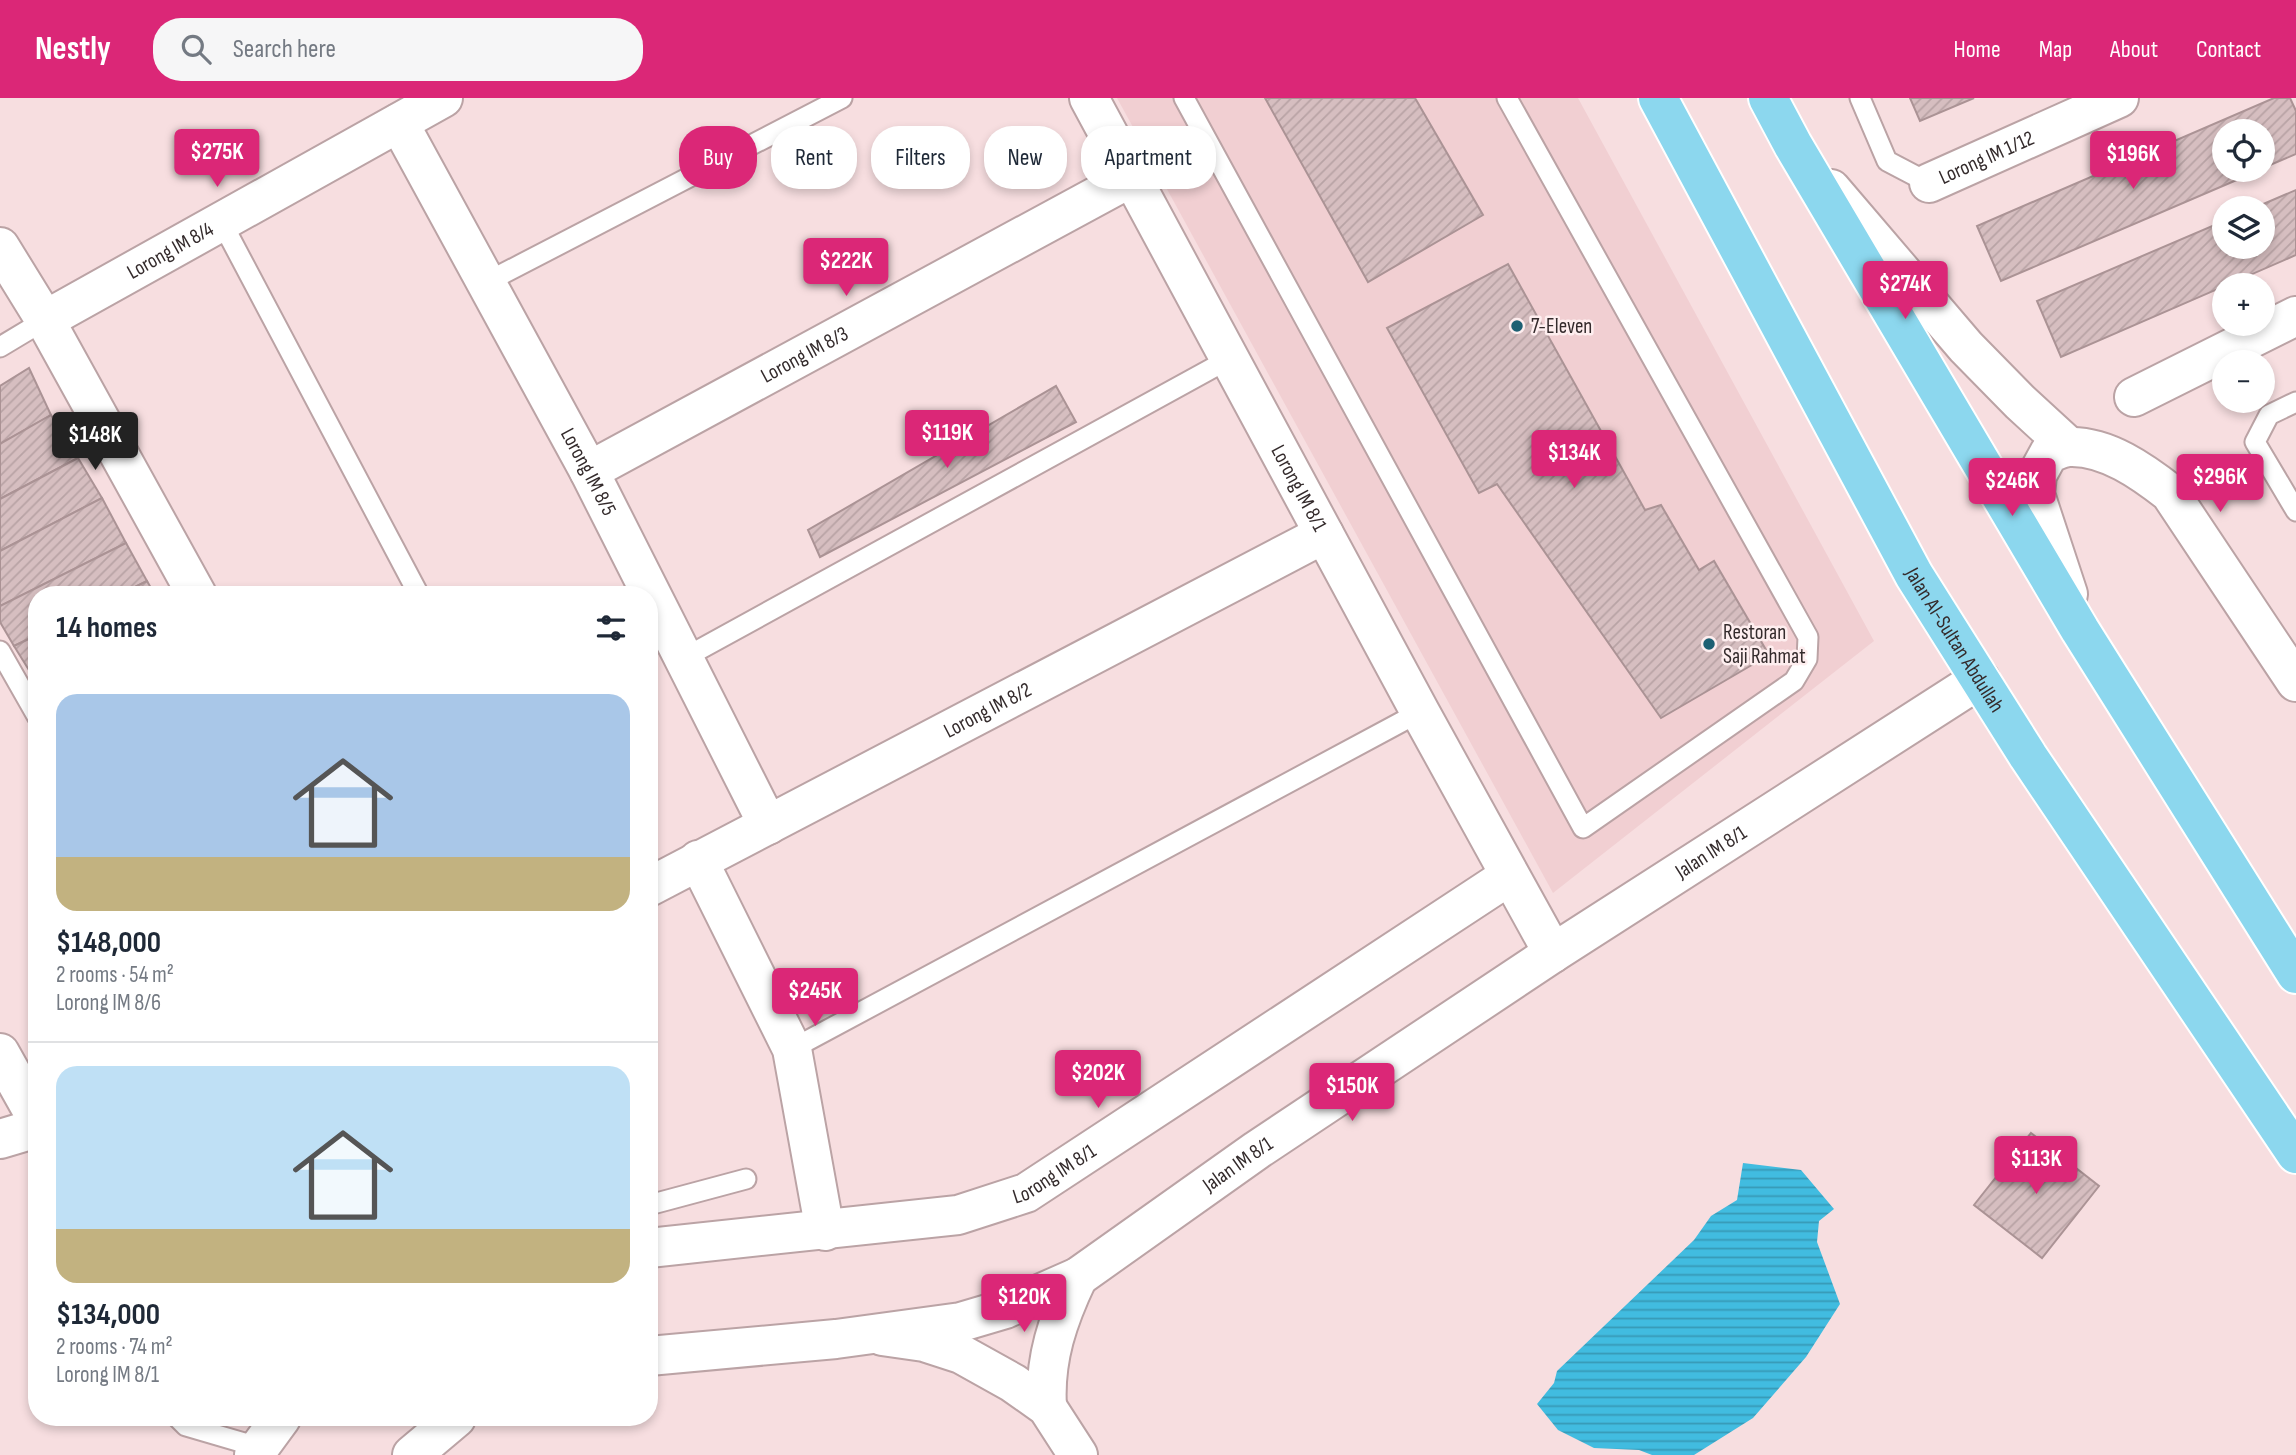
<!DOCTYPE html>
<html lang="en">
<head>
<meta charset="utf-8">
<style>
	body { margin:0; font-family:"Sofia Sans Condensed",sans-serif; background:#f6f6f7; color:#1f2937; height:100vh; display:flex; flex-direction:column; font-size:26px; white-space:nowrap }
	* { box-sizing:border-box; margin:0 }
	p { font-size:23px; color:#747a83 }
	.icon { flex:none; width:38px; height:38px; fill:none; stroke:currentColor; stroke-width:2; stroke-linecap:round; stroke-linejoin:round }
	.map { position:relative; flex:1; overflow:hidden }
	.drawer { position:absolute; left:28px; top:488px; width:630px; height:840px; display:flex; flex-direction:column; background:#fff; border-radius:28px; box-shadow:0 4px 10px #0003 }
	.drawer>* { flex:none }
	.banner { position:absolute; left:679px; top:28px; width:665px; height:63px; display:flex; gap:14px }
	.controls { position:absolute; left:2212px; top:21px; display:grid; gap:14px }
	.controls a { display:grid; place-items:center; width:63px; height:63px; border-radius:50%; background:#fff; box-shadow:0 4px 10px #0003; font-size:35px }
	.price { position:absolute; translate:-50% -60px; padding:0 16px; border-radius:7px; background:#db2777; color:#fff; font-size:23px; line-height:46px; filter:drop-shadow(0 2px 4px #0008) }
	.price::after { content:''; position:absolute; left:50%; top:42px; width:21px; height:16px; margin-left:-10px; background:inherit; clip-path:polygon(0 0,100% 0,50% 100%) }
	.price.selected { background:#222; color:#fff }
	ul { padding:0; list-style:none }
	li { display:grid; align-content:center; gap:14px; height:371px; padding:0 28px }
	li+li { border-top:2px solid #e0e1e3 }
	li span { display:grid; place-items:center; height:217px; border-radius:21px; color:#555 }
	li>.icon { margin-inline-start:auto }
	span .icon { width:126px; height:126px; fill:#fffc; stroke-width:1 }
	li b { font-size:30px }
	h2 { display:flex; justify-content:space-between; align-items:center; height:84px; padding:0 28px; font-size:30px }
	.pill { padding:0 24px; border-radius:28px; background:#fff; box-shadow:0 4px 10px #0003; font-size:24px; line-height:63px }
	.pill.selected { background:#db2777; color:#fff }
	header { display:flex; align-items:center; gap:42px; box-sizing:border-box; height:98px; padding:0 35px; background:#db2777; color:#fff }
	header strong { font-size:33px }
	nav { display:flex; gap:38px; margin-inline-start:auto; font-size:24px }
	.search { width:490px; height:63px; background:#f6f6f7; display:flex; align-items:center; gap:18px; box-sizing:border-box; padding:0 24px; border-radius:28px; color:#747a83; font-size:26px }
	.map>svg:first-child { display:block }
</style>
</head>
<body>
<header>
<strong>Nestly</strong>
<div class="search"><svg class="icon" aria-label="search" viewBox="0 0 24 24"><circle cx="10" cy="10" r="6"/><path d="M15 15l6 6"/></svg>Search here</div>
<nav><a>Home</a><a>Map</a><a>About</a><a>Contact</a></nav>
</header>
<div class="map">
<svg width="2296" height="1357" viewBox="0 0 2296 1357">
	<defs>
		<pattern id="water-rules" width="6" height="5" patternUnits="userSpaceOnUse" patternTransform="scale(1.75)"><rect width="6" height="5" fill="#41bce0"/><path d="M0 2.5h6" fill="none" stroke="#3799b6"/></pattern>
		<pattern id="building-hatch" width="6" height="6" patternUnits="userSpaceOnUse" patternTransform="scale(1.75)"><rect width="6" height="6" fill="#d6bec0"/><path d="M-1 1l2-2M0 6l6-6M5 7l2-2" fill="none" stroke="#b8a3a5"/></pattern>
	</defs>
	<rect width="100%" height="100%" fill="#f7dee0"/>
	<path fill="#f1cfd2" d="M 1117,0 L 1578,0 L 1874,543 L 1553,795 Z"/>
	<path fill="url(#water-rules)" d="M 1743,1065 L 1801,1072 L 1834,1111 L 1819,1123 L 1817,1144 L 1840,1206 L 1806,1259 L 1753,1320 L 1694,1357 L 1652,1357 L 1639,1352 L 1594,1350 L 1558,1332 L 1537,1306 L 1554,1285 L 1557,1273 L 1694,1142 L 1711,1118 L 1737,1102 Z"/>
	<g fill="url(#building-hatch)" stroke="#ab9395" stroke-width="2">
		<path d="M 1265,0 L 1415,0 L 1483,117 L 1368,184 Z"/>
		<path d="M 1910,0 L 1974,0 L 1920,23 Z"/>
		<path d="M 2274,0 L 2290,0 L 2296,13 L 2296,56 L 2263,70 L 2263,33 L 2224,33 L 2224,72 L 2260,72 L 2001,183 L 1977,128 Z"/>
		<path d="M 2296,92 L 2296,157 L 2061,259 L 2037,203 L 2224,123 L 2224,149 L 2263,149 L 2263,110 L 2254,110 Z"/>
		<path d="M 1508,166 L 1645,412 L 1661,407 L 1699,472 L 1714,463 L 1769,557 L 1661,620 L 1497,386 L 1479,395 L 1387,230 Z"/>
		<path d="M 29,270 L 51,317 L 0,346 L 0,288 Z"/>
		<path d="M 1056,288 L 1076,324 L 820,459 L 808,432 Z"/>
		<path d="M 51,317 L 78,360 L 0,401 L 0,346 Z"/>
		<path d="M 78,360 L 102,400 L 0,453 L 0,401 Z"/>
		<path d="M 102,400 L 126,445 L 0,508 L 0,453 Z"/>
		<path d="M 126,445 L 147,483 L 119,497 L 37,497 L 37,537 L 14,548 L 0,524 L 0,508 Z"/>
		<path d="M 147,483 L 155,497 L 119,497 Z"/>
		<path d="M 37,537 L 37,585 L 14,548 Z"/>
		<path d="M 2031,1035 L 2099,1088 L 2042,1160 L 1974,1107 Z"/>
	</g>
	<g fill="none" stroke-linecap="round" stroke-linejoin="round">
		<defs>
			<g id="lane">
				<path d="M 1184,0 L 1583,730 L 1794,583 L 1807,561 L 1808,539 L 1507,0"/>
				<path d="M 1860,0 L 1887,63 L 1929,85"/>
				<path d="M 221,123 L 419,497"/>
				<path d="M 485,185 L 842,0"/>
				<path d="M 0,249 L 45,222"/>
				<path d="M 2296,304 L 2269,317 L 2255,344 L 2296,413"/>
				<path d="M 0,553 L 37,618"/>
				<path d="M 684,560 L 1229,261"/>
				<path d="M 792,951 L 1420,614"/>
				<path d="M 649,1107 L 746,1081"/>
				<path d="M 178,1320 L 186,1328 L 258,1349"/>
			</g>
			<g id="street">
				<path id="s1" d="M 1089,0 L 1420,614 L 1553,855"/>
				<path id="s2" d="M 399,25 L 589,373 L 768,727"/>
				<path id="s3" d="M 1929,85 L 2119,0"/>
				<path d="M 1831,91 L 1966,249 L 2020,304 L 2069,349"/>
				<path id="s4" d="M 0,149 L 45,222 L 443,0"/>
				<path d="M 45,222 L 197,497"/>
				<path d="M 2134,299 L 2296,218"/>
				<path id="s5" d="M 589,373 L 1132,79"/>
				<path d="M 2068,496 L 2035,396 L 2037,377 L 2049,355 C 2056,353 2064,349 2070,349 C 2107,348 2143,374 2170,395 L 2296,584"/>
				<path d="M 698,762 L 792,951 L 825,1133"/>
				<path id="s6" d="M 649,789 L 1324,436"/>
				<path d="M 0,955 L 37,1021"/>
				<path d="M 0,1041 L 37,1030"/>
				<path id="s7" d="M 649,1150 L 958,1117 L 1026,1095 L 1509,778"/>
				<path d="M 882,1238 L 924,1244 L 961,1256 L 1013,1285 L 1047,1309 L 1078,1357"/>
				<path d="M 1047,1309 C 1044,1261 1058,1221 1078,1179"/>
				<path d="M 254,1357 L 281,1320"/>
			</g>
			<g id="secondary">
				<path id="s8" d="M 649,1258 L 836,1241 L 961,1224 L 1005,1211 L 1078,1179 L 1257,1052 L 1553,855 L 1980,581"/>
				<path d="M 412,1357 L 456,1320"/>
			</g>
			<g id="primary">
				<path id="s9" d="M 1658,0 L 1914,477 L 2028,658 L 2296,1056"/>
				<path d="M 1768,0 L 1793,47 L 2080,532 L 2296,876"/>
			</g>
		</defs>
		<use href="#lane" stroke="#bba3a5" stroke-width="23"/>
		<use href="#street" stroke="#bba3a5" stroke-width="42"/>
		<use href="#secondary" stroke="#bba3a5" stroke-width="42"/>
		<use href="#primary" stroke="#fff" stroke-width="42"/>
		<use href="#lane" stroke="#fff" stroke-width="19"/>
		<use href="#street" stroke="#fff" stroke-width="38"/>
		<use href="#secondary" stroke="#fff" stroke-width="38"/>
		<use href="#primary" stroke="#8cd7ee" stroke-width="38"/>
	</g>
	<g fill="#1d6073" stroke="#feeeef" stroke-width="2.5">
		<circle cx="1517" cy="228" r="7"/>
		<circle cx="1709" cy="546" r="7"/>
	</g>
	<g text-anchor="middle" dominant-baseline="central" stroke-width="5" stroke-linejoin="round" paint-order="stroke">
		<g font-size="21" fill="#342b2c" stroke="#feeeef">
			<text stroke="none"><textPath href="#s3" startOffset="63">Lorong IM 1/12</textPath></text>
			<text stroke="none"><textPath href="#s4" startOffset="229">Lorong IM 8/4</textPath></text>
			<text stroke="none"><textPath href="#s5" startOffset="245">Lorong IM 8/3</textPath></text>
			<text stroke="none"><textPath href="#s2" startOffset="397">Lorong IM 8/5</textPath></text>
			<text stroke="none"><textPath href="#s1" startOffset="443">Lorong IM 8/1</textPath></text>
			<text stroke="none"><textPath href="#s9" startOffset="618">Jalan Al-Sultan Abdullah</textPath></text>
			<text stroke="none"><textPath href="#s6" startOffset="382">Lorong IM 8/2</textPath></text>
			<text stroke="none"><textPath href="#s8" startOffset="1202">Jalan IM 8/1</textPath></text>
			<text stroke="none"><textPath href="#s8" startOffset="635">Jalan IM 8/1</textPath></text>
			<text stroke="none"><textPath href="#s7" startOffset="416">Lorong IM 8/1</textPath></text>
		</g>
		<g font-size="21" fill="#342b2c" stroke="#feeeef" text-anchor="start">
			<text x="1531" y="228">7-Eleven</text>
			<text x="1723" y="534">Restoran<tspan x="1723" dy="24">Saji Rahmat</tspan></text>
		</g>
	</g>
</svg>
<div class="controls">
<a><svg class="icon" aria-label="locate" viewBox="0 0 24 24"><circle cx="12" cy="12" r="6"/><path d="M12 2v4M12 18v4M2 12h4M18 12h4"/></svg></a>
<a><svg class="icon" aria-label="layers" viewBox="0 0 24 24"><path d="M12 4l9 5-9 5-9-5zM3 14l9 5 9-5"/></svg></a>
<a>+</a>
<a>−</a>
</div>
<b class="price" style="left:217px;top:91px">$275K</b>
<b class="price" style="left:2133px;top:93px">$196K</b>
<b class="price" style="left:846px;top:200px">$222K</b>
<b class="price" style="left:1905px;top:223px">$274K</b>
<b class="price" style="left:947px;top:372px">$119K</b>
<b class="price selected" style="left:95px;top:374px">$148K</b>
<b class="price" style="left:1574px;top:392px">$134K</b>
<b class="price" style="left:2220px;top:416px">$296K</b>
<b class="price" style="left:2012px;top:420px">$246K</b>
<b class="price" style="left:815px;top:930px">$245K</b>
<b class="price" style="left:1098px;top:1012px">$202K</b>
<b class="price" style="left:1352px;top:1025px">$150K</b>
<b class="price" style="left:2036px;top:1098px">$113K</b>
<b class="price" style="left:1024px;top:1236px">$120K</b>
<div class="banner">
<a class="pill selected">Buy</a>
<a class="pill">Rent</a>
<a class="pill">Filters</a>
<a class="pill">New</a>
<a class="pill">Apartment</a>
</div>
<section class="drawer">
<h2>14 homes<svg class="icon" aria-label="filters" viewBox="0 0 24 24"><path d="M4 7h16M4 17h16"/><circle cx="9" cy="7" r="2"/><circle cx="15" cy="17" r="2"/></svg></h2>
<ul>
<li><span style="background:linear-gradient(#a9c7e8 75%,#c2b280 0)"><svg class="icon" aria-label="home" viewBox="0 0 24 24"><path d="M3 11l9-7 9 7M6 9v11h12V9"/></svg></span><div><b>$148,000</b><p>2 rooms · 54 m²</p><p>Lorong IM 8/6</p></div></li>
<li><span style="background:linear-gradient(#bfe0f5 75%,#c2b280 0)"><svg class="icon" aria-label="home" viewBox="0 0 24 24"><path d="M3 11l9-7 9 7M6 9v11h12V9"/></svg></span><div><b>$134,000</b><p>2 rooms · 74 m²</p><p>Lorong IM 8/1</p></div></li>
</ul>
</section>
</div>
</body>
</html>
